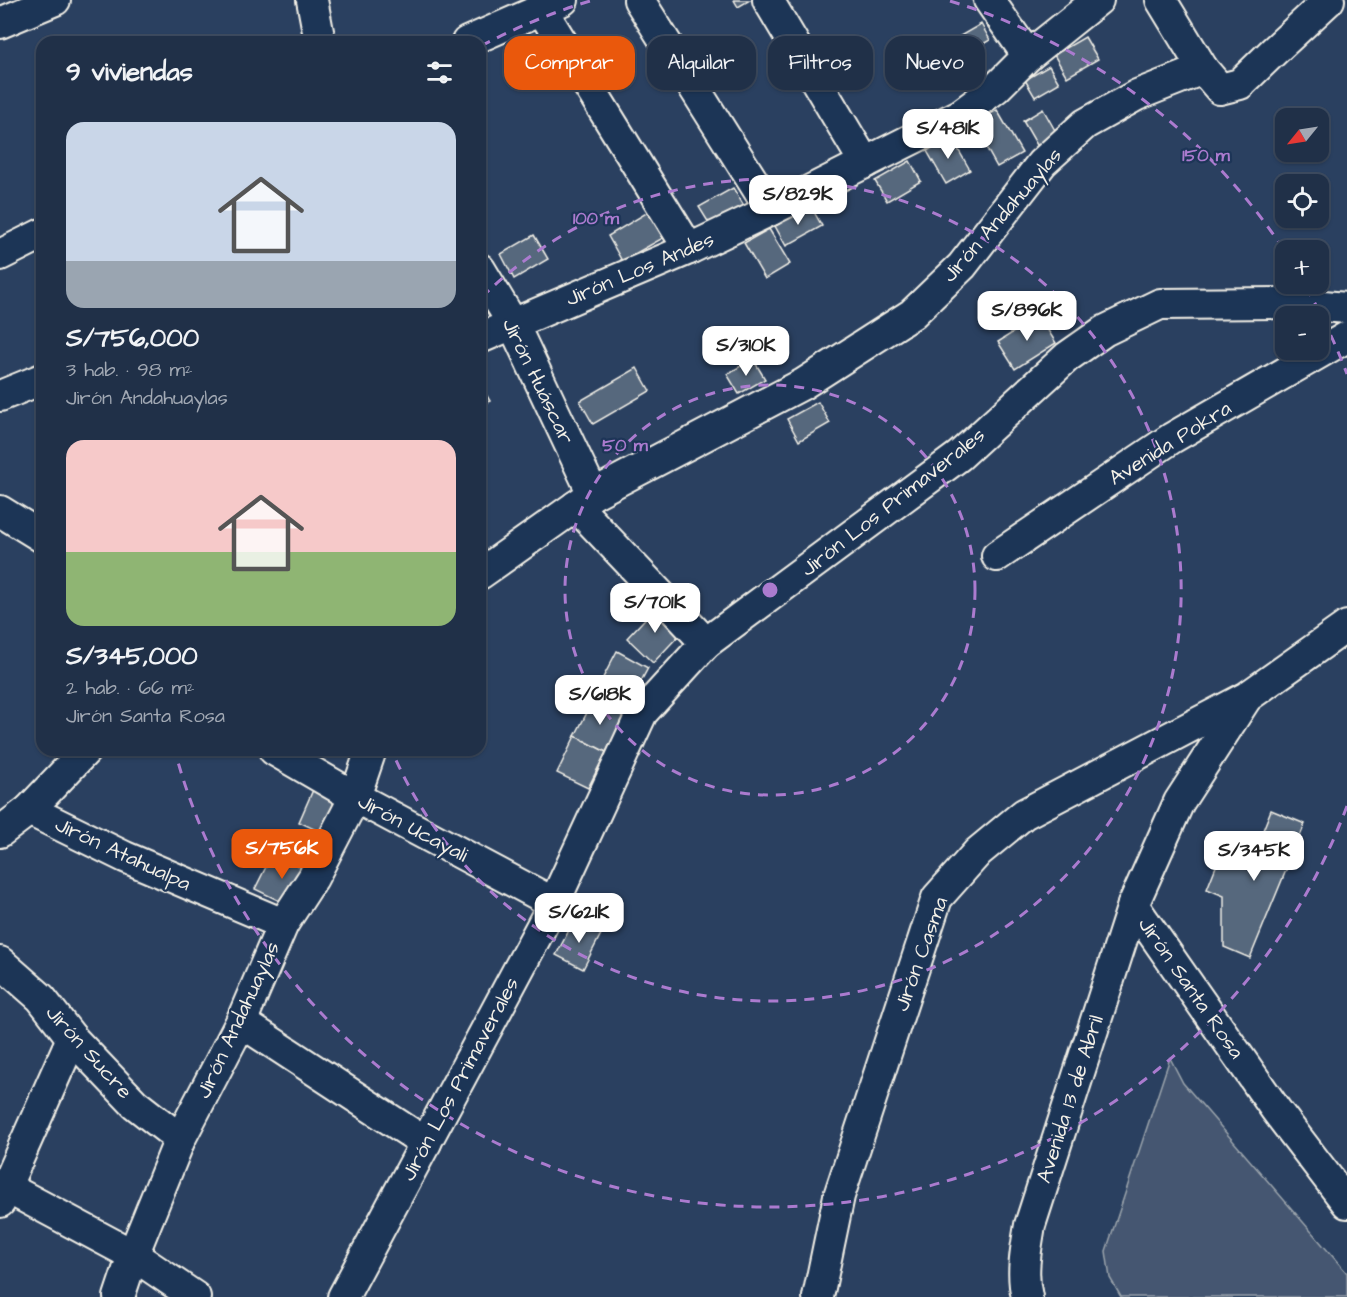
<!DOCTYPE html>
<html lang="es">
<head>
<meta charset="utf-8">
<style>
	body { margin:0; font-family:"Architects Daughter",sans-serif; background:#2d3c52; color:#f1f3f6; height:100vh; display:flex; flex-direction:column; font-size:22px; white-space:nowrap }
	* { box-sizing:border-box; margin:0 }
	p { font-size:20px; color:#a2a9b4 }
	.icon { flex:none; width:33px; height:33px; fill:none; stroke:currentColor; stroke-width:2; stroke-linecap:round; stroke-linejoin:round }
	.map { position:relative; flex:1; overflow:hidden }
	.panel { position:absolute; left:36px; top:36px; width:450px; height:720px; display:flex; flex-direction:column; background:#203048; border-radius:18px; box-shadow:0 2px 4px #0004,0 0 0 2px #3d4b60 }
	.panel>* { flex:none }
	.banner { position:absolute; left:504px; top:36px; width:570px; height:54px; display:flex; gap:12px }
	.needle { width:39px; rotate:240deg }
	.controls { position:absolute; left:1275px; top:108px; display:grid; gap:12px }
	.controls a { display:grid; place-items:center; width:54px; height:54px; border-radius:12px; background:#203048; box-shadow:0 2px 4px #0004,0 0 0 2px #3d4b60; font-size:30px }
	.price { position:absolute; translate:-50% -51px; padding:0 14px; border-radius:12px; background:#fff; color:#222; font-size:20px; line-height:39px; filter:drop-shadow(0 2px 3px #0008) }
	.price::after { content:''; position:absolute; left:50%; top:36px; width:18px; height:14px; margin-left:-9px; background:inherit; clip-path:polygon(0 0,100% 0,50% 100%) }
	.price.selected { background:#ea580c; color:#fff }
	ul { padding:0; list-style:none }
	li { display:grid; align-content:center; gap:12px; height:318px; padding:0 30px }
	li span { display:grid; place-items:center; height:186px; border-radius:18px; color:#555 }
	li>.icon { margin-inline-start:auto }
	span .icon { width:108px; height:108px; fill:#fffc; stroke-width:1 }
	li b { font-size:26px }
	h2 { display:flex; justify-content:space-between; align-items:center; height:72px; padding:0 30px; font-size:26px }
	.tag { padding:0 21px; border-radius:18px; background:#203048; box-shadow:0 2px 4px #0004,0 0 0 2px #3d4b60; font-size:21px; line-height:54px }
	.tag.selected { background:#ea580c; color:#fff }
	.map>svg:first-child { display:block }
</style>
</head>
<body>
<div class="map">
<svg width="1347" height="1297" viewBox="0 0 1347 1297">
	<rect width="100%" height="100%" fill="#2a4060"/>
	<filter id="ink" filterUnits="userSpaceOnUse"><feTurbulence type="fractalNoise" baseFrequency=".0167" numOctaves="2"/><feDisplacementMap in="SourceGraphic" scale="12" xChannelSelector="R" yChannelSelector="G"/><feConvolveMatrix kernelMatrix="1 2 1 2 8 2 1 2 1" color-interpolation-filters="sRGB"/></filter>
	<g filter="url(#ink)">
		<path fill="#445771" stroke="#9ca4ac" stroke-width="1.5" d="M 1170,1058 L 1183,1083 L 1347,1273 L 1347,1297 L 1121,1297 L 1110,1278 L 1106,1251 Z"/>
		<g fill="#56677d" stroke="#f4f1e8" stroke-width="1.5">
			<path d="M 734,0 L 750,0 L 738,7 Z"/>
			<path d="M 981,24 L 990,40 L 964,55 L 955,39 Z"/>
			<path d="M 1085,37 L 1098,59 L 1067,77 L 1054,55 Z"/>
			<path d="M 1049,66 L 1059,83 L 1035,97 L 1025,80 Z"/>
			<path d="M 1043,109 L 1061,141 L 1041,152 L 1023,121 Z"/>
			<path d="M 997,110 L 1022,153 L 997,167 L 973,124 Z"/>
			<path d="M 951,137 L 970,170 L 946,184 L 927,151 Z"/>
			<path d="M 910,161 L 921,181 L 887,201 L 875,181 Z"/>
			<path d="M 733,188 L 746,209 L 712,228 L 699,207 Z"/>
			<path d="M 810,205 L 822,226 L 786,246 L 775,226 Z"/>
			<path d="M 648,212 L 663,238 L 622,261 L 608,236 Z"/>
			<path d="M 769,229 L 790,264 L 765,279 L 744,243 Z"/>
			<path d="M 534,235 L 548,259 L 514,279 L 501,254 Z"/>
			<path d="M 1039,316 L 1056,343 L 1015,369 L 998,342 Z"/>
			<path d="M 753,359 L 765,379 L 739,394 L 727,374 Z"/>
			<path d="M 637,368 L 650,391 L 593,424 L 580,401 Z"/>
			<path d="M 480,384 L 490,401 L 480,407 Z"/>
			<path d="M 818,402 L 830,423 L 799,441 L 787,419 Z"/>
			<path d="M 657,606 L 683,631 L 653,663 L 627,638 Z"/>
			<path d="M 617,651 L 648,668 L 625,711 L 594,695 Z"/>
			<path d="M 593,701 L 624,717 L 606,752 L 575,736 Z"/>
			<path d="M 575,736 L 606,752 L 588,788 L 557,773 Z"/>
			<path d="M 316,783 L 347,797 L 329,836 L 299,822 Z"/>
			<path d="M 1271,810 L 1305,824 L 1250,958 L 1224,947 L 1224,896 L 1207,889 L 1224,846 L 1252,858 Z"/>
			<path d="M 273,853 L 309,871 L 292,907 L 255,889 Z"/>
			<path d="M 575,919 L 602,932 L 583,969 L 556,955 Z"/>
		</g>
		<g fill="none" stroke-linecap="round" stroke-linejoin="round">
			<defs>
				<g id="street">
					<path d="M 312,0 L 320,42"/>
					<path d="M 639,0 L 771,210"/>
					<path d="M 768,0 L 865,163"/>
					<path d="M 989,0 L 1028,56"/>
					<path d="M 1161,0 L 1203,69"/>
					<path d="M 542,10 L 689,249"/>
					<path d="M 0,23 L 55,0"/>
					<path d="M 467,42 L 563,0"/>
					<path d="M 0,255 L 42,234"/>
					<path d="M 480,269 L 513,324 L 593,494"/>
					<path d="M 480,338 L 689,249 L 771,210 L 960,115 L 996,88 L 1028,56 L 1098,0"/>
					<path d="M 0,396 L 42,379"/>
					<path d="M 576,506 L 706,643"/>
					<path d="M 0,511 L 42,537"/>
					<path d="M 997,556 L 1172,438 L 1347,337"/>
					<path d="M 480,574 L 593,494 L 803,384 L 912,314 L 962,266 L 1042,163 L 1085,124 L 1137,95 L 1203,69 L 1220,89 L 1240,84 L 1274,51 L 1329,0"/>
					<path d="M 274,750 L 355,797 L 554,903"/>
					<path d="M 29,810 L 125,857 L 283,924"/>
					<path d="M 0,832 L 29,810 L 86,750"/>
					<path d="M 1133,905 L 1276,1110 L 1347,1203"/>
					<path d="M 0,962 L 41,998 L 72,1038 L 135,1104 L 180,1139"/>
					<path d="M 241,1022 L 426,1143"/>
					<path d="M 0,1184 L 133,1255 L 195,1297"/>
					<path d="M 0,1202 L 6,1186 L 72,1038"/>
					<path d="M 119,1297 L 133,1255 L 180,1139 L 241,1022 L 283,924 L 313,878 L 355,797 L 371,750"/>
					<path d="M 343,1297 L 554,903 L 642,713 L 706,643 L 959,456 L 1067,357 L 1104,331 L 1160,304 L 1287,303 L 1347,308"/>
					<path d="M 818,1297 L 839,1196 L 937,898 L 978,852 L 1024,814 L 1247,697 L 1347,626"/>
					<path d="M 1027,1297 C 1021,1273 1026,1249 1030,1225 L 1133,905 L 1179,802 L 1245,700"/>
				</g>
			</defs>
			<use href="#street" stroke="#f4f1e8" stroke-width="34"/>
			<use href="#street" stroke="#1d3557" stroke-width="30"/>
		</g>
	</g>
	<g fill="none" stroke="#ab7bcf" stroke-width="3" stroke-dasharray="10 8">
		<circle cx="770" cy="590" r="205"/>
		<path d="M482 297A411 411 0 1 1 392 751"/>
		<path d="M1347 806A616 616 0 0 1 176 755M481 46A616 616 0 0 1 590 1M950 1A616 616 0 0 1 1284 250M1306 287A616 616 0 0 1 1347 374"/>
	</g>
	<g text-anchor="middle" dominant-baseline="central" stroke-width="4.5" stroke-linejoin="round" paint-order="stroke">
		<g font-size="21" fill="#f4f1e8" stroke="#1d3557">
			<text transform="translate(1002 215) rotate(-49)">Jirón Andahuaylas</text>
			<text transform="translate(640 269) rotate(-23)">Jirón Los Andes</text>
			<text transform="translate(538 381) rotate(64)">Jirón Huáscar</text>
			<text transform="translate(1170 443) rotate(-32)">Avenida Pokra</text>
			<text transform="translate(893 502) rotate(-38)">Jirón Los Primaverales</text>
			<text transform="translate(413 828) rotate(28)">Jirón Ucayali</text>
			<text transform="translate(123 854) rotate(25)">Jirón Atahualpa</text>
			<text transform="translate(921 954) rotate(-70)">Jirón Casma</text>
			<text transform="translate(1191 988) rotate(55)">Jirón Santa Rosa</text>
			<text transform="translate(238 1020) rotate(-65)">Jirón Andahuaylas</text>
			<text transform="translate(89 1052) rotate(48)">Jirón Sucre</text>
			<text transform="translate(460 1079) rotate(-62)">Jirón Los Primaverales</text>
			<text transform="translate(1070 1099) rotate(-72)">Avenida 13 de Abril</text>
		</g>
	</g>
	<circle cx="770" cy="590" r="9" fill="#ab7bcf" stroke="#1d3557" stroke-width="3"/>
	<g font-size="18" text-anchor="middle" font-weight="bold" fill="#ab7bcf" stroke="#1d3557" stroke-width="4.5" stroke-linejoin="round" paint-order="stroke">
		<text x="1206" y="161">150 m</text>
		<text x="596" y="224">100 m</text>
		<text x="625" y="451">50 m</text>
	</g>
</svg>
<div class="controls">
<a><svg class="needle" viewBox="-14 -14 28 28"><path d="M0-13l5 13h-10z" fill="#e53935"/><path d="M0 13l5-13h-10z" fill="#a2a9b4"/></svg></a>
<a><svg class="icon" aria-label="locate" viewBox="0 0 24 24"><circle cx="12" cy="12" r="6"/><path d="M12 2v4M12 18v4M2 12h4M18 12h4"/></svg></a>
<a>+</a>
<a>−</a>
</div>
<b class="price" style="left:948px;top:160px">S/481K</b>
<b class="price" style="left:798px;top:226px">S/829K</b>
<b class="price" style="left:1027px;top:342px">S/896K</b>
<b class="price" style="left:746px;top:377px">S/310K</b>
<b class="price" style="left:655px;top:634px">S/701K</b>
<b class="price" style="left:600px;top:726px">S/618K</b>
<b class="price selected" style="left:282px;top:880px">S/756K</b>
<b class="price" style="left:1254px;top:882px">S/345K</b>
<b class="price" style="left:579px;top:944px">S/621K</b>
<div class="banner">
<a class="tag selected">Comprar</a>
<a class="tag">Alquilar</a>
<a class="tag">Filtros</a>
<a class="tag">Nuevo</a>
</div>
<section class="panel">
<h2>9 viviendas<svg class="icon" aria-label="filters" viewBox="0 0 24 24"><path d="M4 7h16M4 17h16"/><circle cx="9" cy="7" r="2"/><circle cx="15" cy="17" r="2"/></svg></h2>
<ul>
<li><span style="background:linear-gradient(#c9d6e8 75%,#9aa5b1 0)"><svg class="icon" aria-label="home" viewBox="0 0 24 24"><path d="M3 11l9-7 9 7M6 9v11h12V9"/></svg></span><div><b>S/756,000</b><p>3 hab. · 98 m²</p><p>Jirón Andahuaylas</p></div></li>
<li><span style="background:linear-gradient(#f6c9c9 60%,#8fb573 0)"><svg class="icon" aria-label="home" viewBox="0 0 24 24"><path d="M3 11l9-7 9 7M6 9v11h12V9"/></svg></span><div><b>S/345,000</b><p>2 hab. · 66 m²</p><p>Jirón Santa Rosa</p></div></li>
</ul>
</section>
</div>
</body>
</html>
